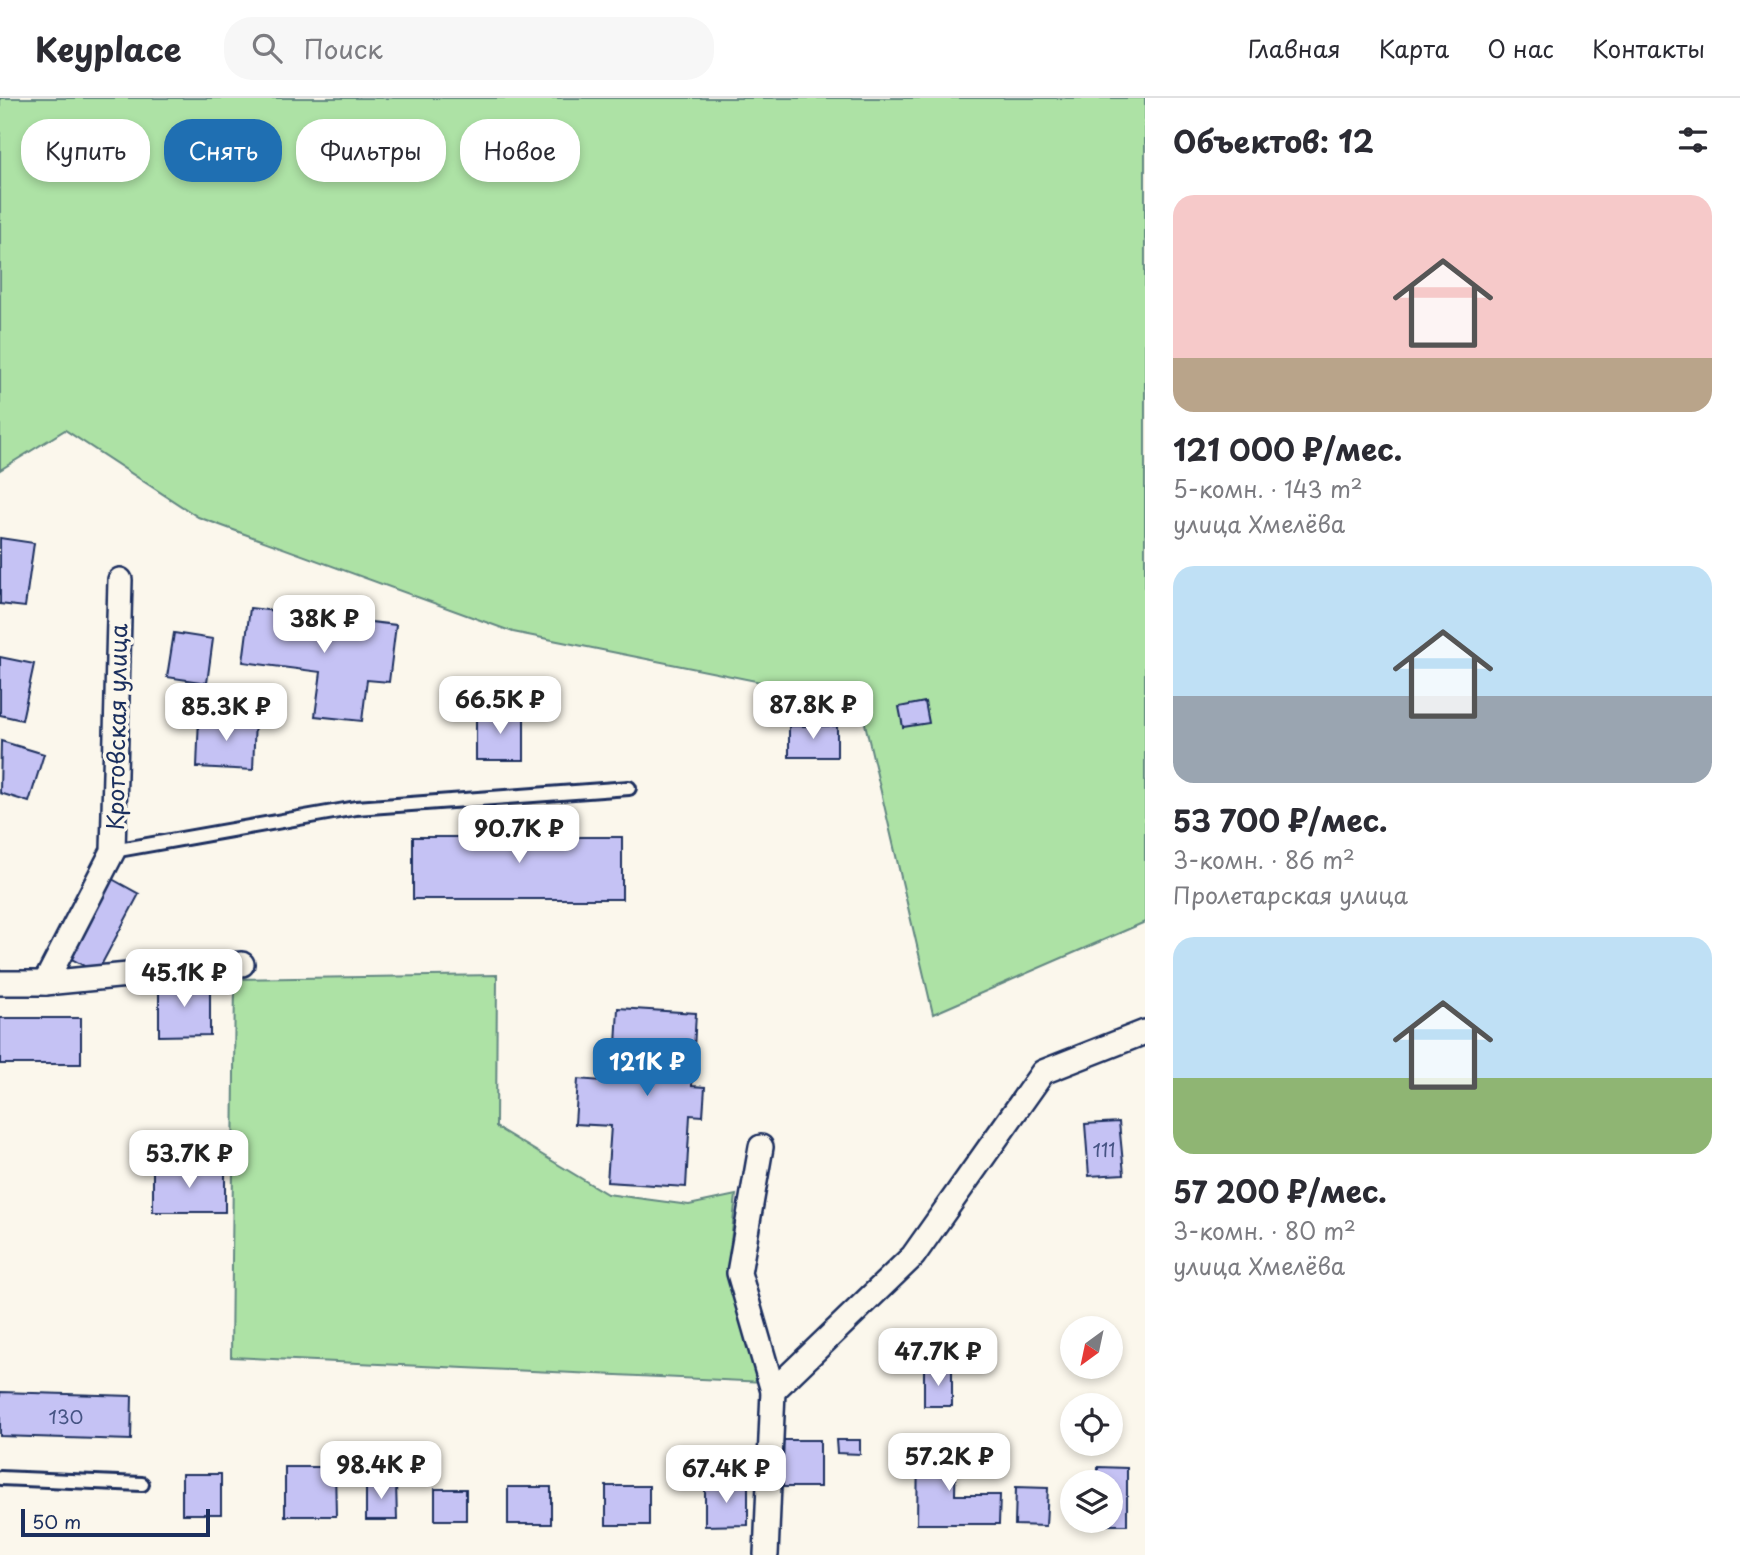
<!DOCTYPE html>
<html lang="ru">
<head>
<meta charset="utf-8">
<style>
	body { margin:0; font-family:"Playpen Sans",sans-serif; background:#f7f7f7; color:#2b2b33; height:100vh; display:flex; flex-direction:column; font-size:26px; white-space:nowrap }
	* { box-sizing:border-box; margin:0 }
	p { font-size:23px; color:#7c7c81 }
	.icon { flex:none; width:38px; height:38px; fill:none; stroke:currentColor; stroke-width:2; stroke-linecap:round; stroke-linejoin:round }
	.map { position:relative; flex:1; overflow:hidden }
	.side { display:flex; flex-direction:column; background:#fff; width:595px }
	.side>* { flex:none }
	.guide { position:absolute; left:21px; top:21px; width:665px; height:63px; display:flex; gap:14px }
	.needle { width:46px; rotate:213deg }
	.tools { position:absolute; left:1060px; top:1218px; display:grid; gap:14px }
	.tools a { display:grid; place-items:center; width:63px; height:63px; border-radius:50%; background:#fff; box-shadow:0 4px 10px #0003; font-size:35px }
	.scale { position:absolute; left:21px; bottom:18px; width:189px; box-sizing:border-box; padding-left:7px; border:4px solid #1b2f5e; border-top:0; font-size:19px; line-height:24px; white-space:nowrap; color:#1b2f5e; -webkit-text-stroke:5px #fbf7ec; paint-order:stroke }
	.price { position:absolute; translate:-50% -60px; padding:0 16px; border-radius:14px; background:#fff; color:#222; font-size:23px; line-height:46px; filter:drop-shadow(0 2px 4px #0008) }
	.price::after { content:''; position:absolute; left:50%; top:42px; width:21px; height:16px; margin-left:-10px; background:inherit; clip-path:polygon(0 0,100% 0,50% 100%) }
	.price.on { background:#1f6fb2; color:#fff }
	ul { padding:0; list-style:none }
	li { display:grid; align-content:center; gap:14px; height:371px; padding:0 28px }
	li span { display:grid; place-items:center; height:217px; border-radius:21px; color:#555 }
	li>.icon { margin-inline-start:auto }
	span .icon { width:126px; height:126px; fill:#fffc; stroke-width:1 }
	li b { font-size:30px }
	h2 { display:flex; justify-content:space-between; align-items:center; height:84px; padding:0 28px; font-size:30px }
	.tag { padding:0 24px; border-radius:28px; background:#fff; box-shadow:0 4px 10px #0003; font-size:24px; line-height:63px }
	.tag.on { background:#1f6fb2; color:#fff }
	header { display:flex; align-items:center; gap:42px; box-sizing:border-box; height:98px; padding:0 35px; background:#fff; border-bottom:2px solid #e1e1e2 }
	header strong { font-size:33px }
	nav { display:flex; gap:38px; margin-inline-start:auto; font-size:24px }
	.search { width:490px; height:63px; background:#f7f7f7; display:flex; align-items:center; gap:18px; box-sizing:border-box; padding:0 24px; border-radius:28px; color:#7c7c81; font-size:26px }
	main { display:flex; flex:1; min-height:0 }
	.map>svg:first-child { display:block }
</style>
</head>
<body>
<header>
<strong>Keyplace</strong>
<div class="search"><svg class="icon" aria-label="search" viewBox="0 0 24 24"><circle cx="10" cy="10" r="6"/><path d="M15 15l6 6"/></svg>Поиск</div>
<nav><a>Главная</a><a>Карта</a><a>О нас</a><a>Контакты</a></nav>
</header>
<main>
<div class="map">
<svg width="1145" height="1457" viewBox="0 0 1145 1457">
	<rect width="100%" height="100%" fill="#fbf7ec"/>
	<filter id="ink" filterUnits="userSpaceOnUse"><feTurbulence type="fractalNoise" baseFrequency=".0143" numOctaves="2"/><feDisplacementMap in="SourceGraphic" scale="14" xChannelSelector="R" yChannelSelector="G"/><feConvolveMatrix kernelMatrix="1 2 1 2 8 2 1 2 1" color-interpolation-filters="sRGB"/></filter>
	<g filter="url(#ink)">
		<g fill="#ade2a5" stroke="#648882" stroke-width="2">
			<path d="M 0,0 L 1145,0 L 1145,824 L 933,916 L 860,604 L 513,534 L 198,419 L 65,332 L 0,372 Z"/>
			<path d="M 497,877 L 496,1029 L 607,1096 L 689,1107 L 736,1097 L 728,1172 L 764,1284 L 231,1259 L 235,881 Z"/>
		</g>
		<g fill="#c5c2f4" stroke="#1b2f5e" stroke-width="2">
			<path d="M 0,440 L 34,445 L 25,509 L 0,506 Z"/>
			<path d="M 250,510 L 396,527 L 389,584 L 367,582 L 362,623 L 315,618 L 321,574 L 243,564 Z"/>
			<path d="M 174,535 L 213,541 L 207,585 L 167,579 Z"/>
			<path d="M 0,559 L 34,566 L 22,622 L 0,617 Z"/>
			<path d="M 925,604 L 929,625 L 903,629 L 899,609 Z"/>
			<rect x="476" y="613" width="48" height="49"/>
			<path d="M 199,618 L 255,621 L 253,672 L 197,669 Z"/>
			<rect x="789" y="628" width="48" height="31"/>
			<path d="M 1,643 L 44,656 L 29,704 L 0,695 Z"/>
			<path d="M 509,717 L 561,717 L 561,739 L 622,739 L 622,801 L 413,801 L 413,739 L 509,739 Z"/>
			<path d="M 112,781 L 139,796 L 97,875 L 70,860 Z"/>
			<path d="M 159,885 L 210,885 L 210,937 L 159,938 Z"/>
			<path d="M 618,910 L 696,915 L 692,988 L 705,989 L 703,1018 L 690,1017 L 686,1089 L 607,1084 L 611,1028 L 575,1026 L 578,981 L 614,984 Z"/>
			<rect x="0" y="920" width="81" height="46"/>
			<path d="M 1119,1024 L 1124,1076 L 1089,1078 L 1085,1026 Z"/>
			<rect x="153" y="1070" width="72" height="44"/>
			<rect x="924" y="1271" width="28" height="37"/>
			<path d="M 0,1294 L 132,1298 L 131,1342 L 0,1338 Z"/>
			<rect x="783" y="1342" width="37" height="47"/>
			<path d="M 836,1342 L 860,1342 L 860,1356 L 837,1355 Z"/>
			<path d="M 918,1349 L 956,1349 L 955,1397 L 1000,1397 L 999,1426 L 917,1426 Z"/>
			<path d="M 285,1369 L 335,1369 L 336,1418 L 285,1418 Z"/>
			<path d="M 1098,1369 L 1127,1370 L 1127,1427 L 1098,1427 L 1098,1423 L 1111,1423 L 1111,1384 L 1098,1384 Z"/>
			<rect x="182" y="1376" width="39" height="40"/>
			<path d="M 366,1384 L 396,1384 L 397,1422 L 366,1422 Z"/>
			<path d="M 705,1387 L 748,1387 L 748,1427 L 705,1428 Z"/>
			<rect x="606" y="1388" width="43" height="39"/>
			<rect x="508" y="1389" width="43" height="37"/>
			<path d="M 1016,1389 L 1048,1390 L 1046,1428 L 1015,1427 Z"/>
			<rect x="435" y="1391" width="31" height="31"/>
		</g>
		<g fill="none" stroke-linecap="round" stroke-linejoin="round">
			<defs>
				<g id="service">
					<path d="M 113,753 L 356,710 L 629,690"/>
					<path d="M 0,1380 L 142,1386"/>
				</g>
				<g id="minor">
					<path d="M 0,885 L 45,885 L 242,866"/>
					<path d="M 45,885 L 113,753 L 120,482"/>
					<path d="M 761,1049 L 739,1175 L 773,1293 L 766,1457"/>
					<path d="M 773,1293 L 913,1158 L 1043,974 L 1145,934"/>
				</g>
			</defs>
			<use href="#service" stroke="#1b2f5e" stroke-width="18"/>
			<use href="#minor" stroke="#1b2f5e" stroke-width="28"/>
			<use href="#service" stroke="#fbf7ec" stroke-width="12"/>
			<use href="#minor" stroke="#fbf7ec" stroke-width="23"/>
		</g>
	</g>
	<g text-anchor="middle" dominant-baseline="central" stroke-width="7" stroke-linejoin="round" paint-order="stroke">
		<g font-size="19" fill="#465484">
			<text x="1104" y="1051">111</text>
			<text x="66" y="1318">130</text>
		</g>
		<g font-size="23" fill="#1b2f5e" stroke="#fbf7ec">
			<text transform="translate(116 629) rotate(-89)">Кротовская улица</text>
		</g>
	</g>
</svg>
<div class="tools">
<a><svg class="needle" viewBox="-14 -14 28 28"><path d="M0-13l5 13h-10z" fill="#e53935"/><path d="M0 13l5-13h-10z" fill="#7c7c81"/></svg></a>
<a><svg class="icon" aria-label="locate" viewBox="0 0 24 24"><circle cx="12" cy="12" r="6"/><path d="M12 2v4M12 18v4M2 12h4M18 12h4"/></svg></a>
<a><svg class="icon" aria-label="layers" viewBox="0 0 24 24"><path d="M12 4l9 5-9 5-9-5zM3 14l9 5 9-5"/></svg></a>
</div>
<div class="scale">50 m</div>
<b class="price" style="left:324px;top:557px">38K ₽</b>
<b class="price" style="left:500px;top:638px">66.5K ₽</b>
<b class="price" style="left:813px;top:643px">87.8K ₽</b>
<b class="price" style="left:226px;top:645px">85.3K ₽</b>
<b class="price" style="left:519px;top:767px">90.7K ₽</b>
<b class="price" style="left:184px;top:911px">45.1K ₽</b>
<b class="price on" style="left:647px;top:1000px">121K ₽</b>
<b class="price" style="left:189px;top:1092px">53.7K ₽</b>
<b class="price" style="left:938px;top:1290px">47.7K ₽</b>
<b class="price" style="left:949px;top:1395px">57.2K ₽</b>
<b class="price" style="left:381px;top:1403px">98.4K ₽</b>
<b class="price" style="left:726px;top:1407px">67.4K ₽</b>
<div class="guide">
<a class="tag">Купить</a>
<a class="tag on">Снять</a>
<a class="tag">Фильтры</a>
<a class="tag">Новое</a>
</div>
</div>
<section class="side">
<h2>Объектов: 12<svg class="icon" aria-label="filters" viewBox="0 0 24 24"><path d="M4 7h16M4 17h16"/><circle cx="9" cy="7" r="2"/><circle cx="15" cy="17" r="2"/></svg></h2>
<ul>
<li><span style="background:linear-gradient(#f6c9c9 75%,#b9a48a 0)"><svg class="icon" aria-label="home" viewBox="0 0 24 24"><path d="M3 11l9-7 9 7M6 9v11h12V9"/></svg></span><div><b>121 000 ₽/мес.</b><p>5-комн. · 143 m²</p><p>улица Хмелёва</p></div></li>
<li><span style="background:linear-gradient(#bfe0f5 60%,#9aa5b1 0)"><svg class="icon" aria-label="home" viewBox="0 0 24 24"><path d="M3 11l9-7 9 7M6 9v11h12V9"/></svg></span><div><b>53 700 ₽/мес.</b><p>3-комн. · 86 m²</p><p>Пролетарская улица</p></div></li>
<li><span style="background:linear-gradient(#bfe0f5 65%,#8fb573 0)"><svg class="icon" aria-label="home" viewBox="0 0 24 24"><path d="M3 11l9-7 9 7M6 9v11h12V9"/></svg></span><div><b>57 200 ₽/мес.</b><p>3-комн. · 80 m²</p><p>улица Хмелёва</p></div></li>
</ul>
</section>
</main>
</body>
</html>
